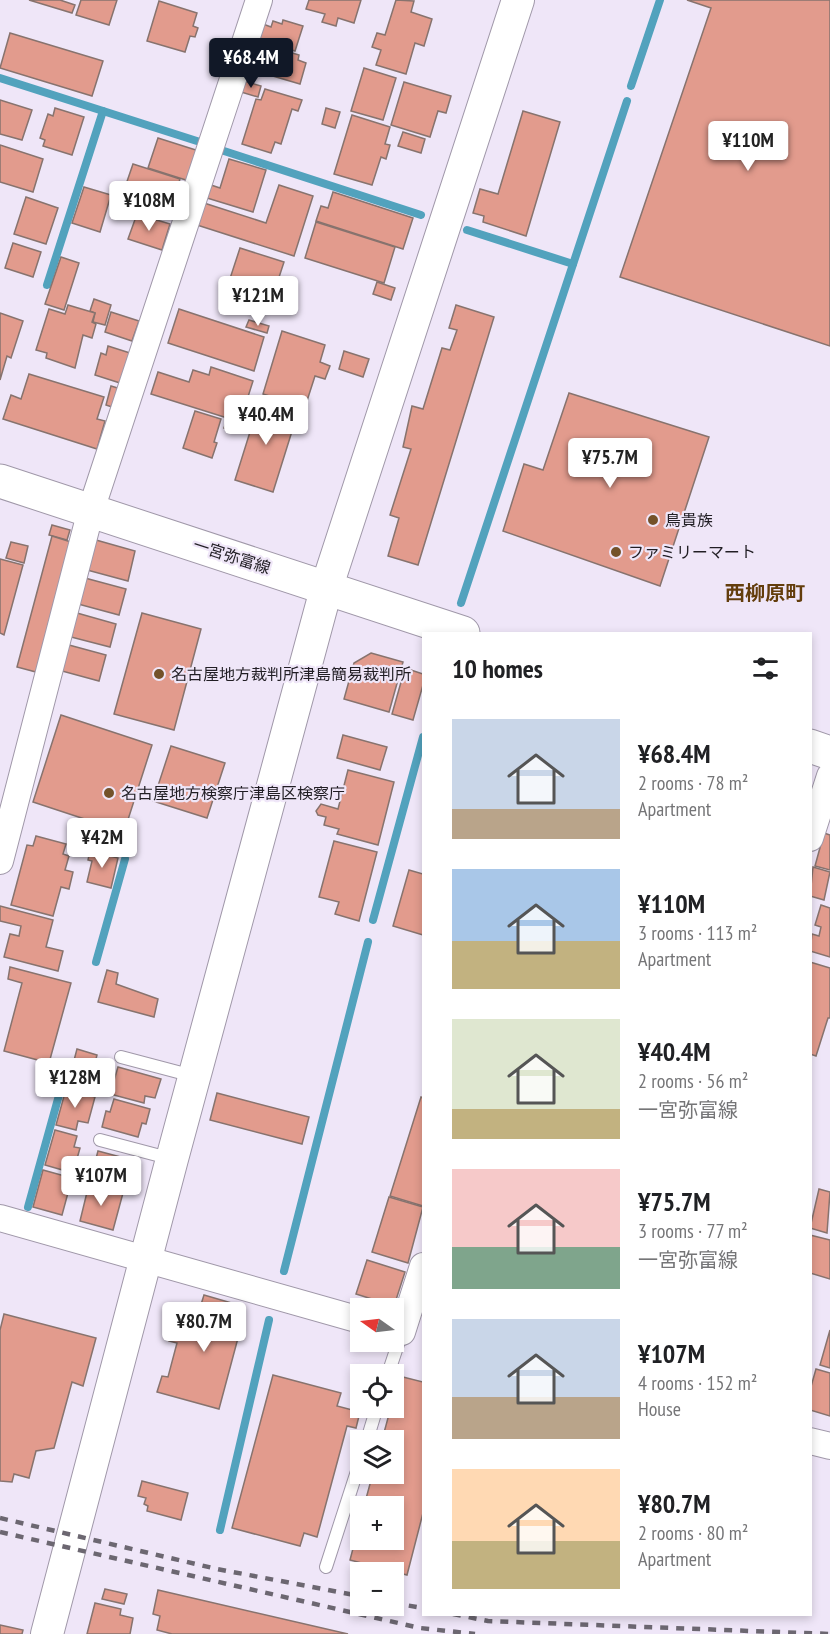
<!DOCTYPE html>
<html lang="en">
<head>
<meta charset="utf-8">
<style>
	body { margin:0; font-family:"PT Sans Narrow","Noto Sans JP",sans-serif; background:#f2f2f2; color:#202124; height:100vh; display:flex; flex-direction:column; font-size:22px; white-space:nowrap }
	* { box-sizing:border-box; margin:0 }
	p { font-size:20px; color:#757577 }
	.icon { flex:none; width:33px; height:33px; fill:none; stroke:currentColor; stroke-width:2; stroke-linecap:round; stroke-linejoin:round }
	.map { position:relative; flex:1; overflow:hidden }
	.side { position:absolute; left:422px; top:632px; width:390px; height:984px; display:flex; flex-direction:column; background:#fff; border-radius:0px; box-shadow:0 3px 9px #0003 }
	.side>* { flex:none }
	.needle { width:39px; rotate:284deg }
	.tools { position:absolute; left:350px; top:1298px; display:grid; gap:12px }
	.tools a { display:grid; place-items:center; width:54px; height:54px; border-radius:0px; background:#fff; box-shadow:0 3px 9px #0003; font-size:30px }
	.price { position:absolute; translate:-50% -51px; padding:0 14px; border-radius:6px; background:#fff; color:#222; font-size:20px; line-height:39px; filter:drop-shadow(0 2px 3px #0008) }
	.price::after { content:''; position:absolute; left:50%; top:36px; width:18px; height:14px; margin-left:-9px; background:inherit; clip-path:polygon(0 0,100% 0,50% 100%) }
	.price.active { background:#111827; color:#fff }
	ul { padding:0; list-style:none }
	li { display:flex; align-items:center; gap:18px; height:150px; padding:0 30px }
	li span { display:grid; place-items:center; flex:none; width:168px; height:120px; border-radius:0px; color:#555 }
	li>.icon { margin-inline-start:auto }
	span .icon { width:72px; height:72px; fill:#fffc; stroke-width:1 }
	li b { font-size:26px }
	h2 { display:flex; justify-content:space-between; align-items:center; height:72px; padding:0 30px; font-size:26px }
	.map>svg:first-child { display:block }
</style>
</head>
<body>
<div class="map">
<svg width="830" height="1634" viewBox="0 0 830 1634">
	<rect width="100%" height="100%" fill="#efe6f8"/>
	<g fill="none" stroke-linecap="round" stroke-linejoin="round">
		<g stroke="#52a2bd" stroke-width="8">
			<path d="M 0,78 L 200,142"/>
			<path d="M 631,86 L 660,0"/>
			<path d="M 224,151 L 421,215"/>
			<path d="M 467,230 L 573,264"/>
			<path d="M 47,285 L 103,111"/>
			<path d="M 461,603 L 627,101"/>
			<path d="M 373,920 L 423,737"/>
			<path d="M 96,962 L 125,859"/>
			<path d="M 28,1207 L 66,1070"/>
			<path d="M 284,1271 L 368,942"/>
			<path d="M 220,1530 L 269,1320"/>
		</g>
	</g>
	<g fill="#e29b8d" stroke="#87736e" stroke-width="1.5">
		<path d="M 29,0 L 60,0 L 75,5 L 72,13 Z"/>
		<path d="M 81,0 L 117,0 L 109,25 L 76,15 Z"/>
		<path d="M 309,0 L 361,0 L 354,23 L 338,18 L 336,26 L 322,22 L 325,14 L 306,9 Z"/>
		<path d="M 396,0 L 414,1 L 411,12 L 432,19 L 424,46 L 415,43 L 406,74 L 376,65 L 381,50 L 372,47 L 377,33 L 385,35 Z"/>
		<path d="M 687,0 L 830,0 L 830,346 L 620,277 L 711,8 Z"/>
		<path d="M 159,1 L 197,13 L 193,26 L 198,28 L 195,37 L 190,36 L 185,52 L 147,41 Z"/>
		<path d="M 283,20 L 303,26 L 295,51 L 258,40 L 263,24 L 271,27 L 273,21 L 282,24 Z"/>
		<path d="M 10,33 L 103,61 L 92,96 L 0,68 Z"/>
		<path d="M 260,43 L 299,55 L 298,60 L 306,63 L 300,84 L 252,70 Z"/>
		<path d="M 364,68 L 396,78 L 383,120 L 351,111 Z"/>
		<path d="M 244,81 L 261,86 L 258,97 L 241,92 Z"/>
		<path d="M 404,82 L 451,96 L 446,113 L 438,111 L 430,137 L 391,125 Z"/>
		<path d="M 265,89 L 302,100 L 298,111 L 292,109 L 281,144 L 275,142 L 271,153 L 242,144 L 256,99 L 261,100 Z"/>
		<path d="M 0,100 L 32,110 L 22,140 L 0,134 Z"/>
		<path d="M 55,108 L 84,117 L 72,155 L 43,146 L 45,140 L 40,138 L 48,114 L 53,116 Z"/>
		<path d="M 326,108 L 340,112 L 335,128 L 322,124 Z"/>
		<path d="M 523,111 L 560,122 L 526,236 L 483,222 L 484,216 L 473,213 L 480,189 L 498,194 Z"/>
		<path d="M 352,115 L 390,127 L 385,144 L 390,145 L 386,159 L 381,157 L 372,185 L 334,174 Z"/>
		<path d="M 403,132 L 425,139 L 421,153 L 398,146 Z"/>
		<path d="M 158,138 L 199,151 L 189,181 L 148,168 Z"/>
		<path d="M 0,145 L 43,159 L 33,192 L 0,182 Z"/>
		<path d="M 229,159 L 266,170 L 253,212 L 207,198 L 211,185 L 220,188 Z"/>
		<path d="M 133,164 L 180,179 L 170,211 L 122,196 Z"/>
		<path d="M 279,185 L 313,196 L 294,256 L 197,225 L 204,203 L 266,223 Z"/>
		<path d="M 84,187 L 111,195 L 100,232 L 72,223 Z"/>
		<path d="M 333,192 L 413,218 L 403,249 L 316,221 L 321,206 L 328,208 Z"/>
		<path d="M 26,197 L 58,208 L 46,244 L 14,234 Z"/>
		<path d="M 137,214 L 170,224 L 162,250 L 128,239 Z"/>
		<path d="M 316,222 L 395,247 L 384,283 L 305,258 Z"/>
		<path d="M 13,243 L 41,252 L 33,277 L 5,268 Z"/>
		<path d="M 240,248 L 284,262 L 267,314 L 223,300 Z"/>
		<path d="M 61,257 L 79,263 L 64,310 L 45,304 Z"/>
		<path d="M 377,282 L 395,288 L 391,300 L 373,294 Z"/>
		<path d="M 94,299 L 111,305 L 105,325 L 93,322 L 95,313 L 90,311 Z"/>
		<path d="M 68,305 L 95,313 L 92,322 L 96,324 L 92,338 L 83,335 L 75,368 L 46,358 L 47,353 L 36,350 L 49,309 L 65,314 Z"/>
		<path d="M 456,305 L 494,317 L 418,565 L 388,556 L 399,518 L 390,515 L 411,449 L 403,447 L 412,406 L 423,409 L 442,348 L 450,350 L 457,330 L 449,328 Z"/>
		<path d="M 179,309 L 264,337 L 254,371 L 168,343 Z"/>
		<path d="M 111,312 L 139,321 L 132,341 L 105,332 Z"/>
		<path d="M 0,313 L 23,321 L 11,358 L 7,356 L 0,380 Z"/>
		<path d="M 249,320 L 269,326 L 267,333 L 246,327 Z"/>
		<path d="M 282,331 L 325,345 L 320,362 L 330,366 L 325,379 L 315,376 L 305,407 L 263,394 Z"/>
		<path d="M 108,346 L 130,353 L 120,383 L 95,375 L 101,353 L 106,355 Z"/>
		<path d="M 344,351 L 369,359 L 363,377 L 339,369 Z"/>
		<path d="M 211,367 L 253,381 L 240,422 L 151,394 L 158,372 L 189,382 L 193,370 L 209,375 Z"/>
		<path d="M 29,374 L 104,397 L 97,419 L 105,421 L 97,449 L 3,419 L 11,395 L 21,399 Z"/>
		<path d="M 111,386 L 121,389 L 115,408 L 106,405 Z"/>
		<path d="M 569,393 L 709,437 L 660,586 L 503,531 L 524,464 L 543,470 Z"/>
		<path d="M 260,400 L 298,412 L 273,492 L 235,480 Z"/>
		<path d="M 195,411 L 221,419 L 214,442 L 217,443 L 212,458 L 183,448 Z"/>
		<path d="M 227,420 L 239,423 L 236,432 L 224,428 Z"/>
		<path d="M 52,525 L 70,530 L 67,540 L 49,535 Z"/>
		<path d="M 52,536 L 71,542 L 36,672 L 17,667 Z"/>
		<path d="M 96,540 L 135,551 L 128,581 L 87,570 Z"/>
		<path d="M 11,542 L 28,546 L 24,563 L 6,558 Z"/>
		<path d="M 0,559 L 23,565 L 4,635 L 0,633 Z"/>
		<path d="M 85,578 L 126,589 L 119,615 L 78,604 Z"/>
		<path d="M 77,613 L 116,624 L 110,647 L 71,637 Z"/>
		<path d="M 142,613 L 201,629 L 174,730 L 114,714 Z"/>
		<path d="M 69,645 L 106,655 L 99,681 L 62,671 Z"/>
		<path d="M 371,653 L 403,662 L 389,712 L 344,699 L 354,663 Z"/>
		<path d="M 405,668 L 423,674 L 423,685 L 413,720 L 392,714 Z"/>
		<path d="M 61,715 L 152,745 L 124,832 L 33,802 Z"/>
		<path d="M 343,735 L 387,747 L 380,770 L 337,758 Z"/>
		<path d="M 171,746 L 225,763 L 207,818 L 153,801 Z"/>
		<path d="M 348,770 L 394,782 L 378,845 L 337,834 L 339,829 L 324,825 L 326,817 L 318,815 L 316,811 L 321,804 L 338,809 Z"/>
		<path d="M 824,833 L 830,835 L 830,870 L 815,866 Z"/>
		<path d="M 36,836 L 66,844 L 63,854 L 69,856 L 65,870 L 73,872 L 69,889 L 61,887 L 53,916 L 11,905 L 27,845 L 33,846 Z"/>
		<path d="M 334,841 L 377,852 L 359,921 L 335,914 L 339,902 L 319,897 Z"/>
		<path d="M 90,851 L 118,858 L 111,888 L 87,882 L 92,861 L 88,860 Z"/>
		<path d="M 813,867 L 830,872 L 824,900 L 810,896 Z"/>
		<path d="M 409,870 L 423,874 L 423,935 L 393,926 Z"/>
		<path d="M 821,905 L 830,908 L 830,957 L 810,951 L 812,934 L 819,936 L 821,927 L 815,925 Z"/>
		<path d="M 0,906 L 53,920 L 46,947 L 63,951 L 58,971 L 4,957 L 10,934 L 19,936 L 21,926 L 0,921 Z"/>
		<path d="M 810,962 L 830,968 L 830,1018 L 828,1018 L 816,1056 L 810,1054 Z"/>
		<path d="M 10,967 L 71,983 L 49,1063 L 4,1051 L 22,983 L 8,979 Z"/>
		<path d="M 107,970 L 118,973 L 116,984 L 158,999 L 154,1017 L 98,1002 Z"/>
		<path d="M 77,1049 L 97,1055 L 94,1067 L 102,1069 L 96,1094 L 67,1087 Z"/>
		<path d="M 118,1067 L 161,1079 L 155,1098 L 145,1096 L 144,1103 L 110,1094 Z"/>
		<path d="M 66,1089 L 95,1097 L 88,1123 L 78,1121 L 76,1130 L 56,1125 Z"/>
		<path d="M 217,1093 L 309,1117 L 302,1144 L 210,1120 Z"/>
		<path d="M 421,1097 L 423,1098 L 423,1206 L 390,1196 Z"/>
		<path d="M 114,1099 L 150,1109 L 146,1124 L 142,1123 L 138,1137 L 102,1127 L 106,1111 L 110,1112 Z"/>
		<path d="M 55,1130 L 77,1136 L 74,1147 L 80,1148 L 73,1173 L 45,1165 Z"/>
		<path d="M 98,1151 L 132,1160 L 128,1176 L 122,1175 L 118,1188 L 90,1181 Z"/>
		<path d="M 43,1170 L 72,1178 L 62,1215 L 33,1207 Z"/>
		<path d="M 89,1184 L 123,1193 L 113,1230 L 80,1221 Z"/>
		<path d="M 819,1189 L 830,1192 L 827,1233 L 810,1228 Z"/>
		<path d="M 389,1197 L 423,1207 L 408,1263 L 372,1252 Z"/>
		<path d="M 810,1235 L 830,1240 L 830,1279 L 810,1273 Z"/>
		<path d="M 367,1260 L 405,1272 L 394,1306 L 356,1294 Z"/>
		<path d="M 204,1295 L 242,1306 L 239,1321 L 242,1323 L 219,1409 L 157,1392 L 162,1376 L 168,1377 L 177,1343 L 169,1341 L 172,1330 L 180,1332 L 186,1308 L 199,1311 Z"/>
		<path d="M 4,1314 L 96,1338 L 83,1386 L 72,1382 L 54,1448 L 36,1451 L 29,1478 L 14,1474 L 12,1482 L 0,1481 L 0,1330 Z"/>
		<path d="M 830,1330 L 830,1368 L 820,1365 Z"/>
		<path d="M 816,1369 L 830,1373 L 830,1416 L 810,1410 L 810,1390 Z"/>
		<path d="M 273,1375 L 341,1393 L 337,1406 L 360,1412 L 356,1428 L 347,1426 L 317,1537 L 304,1533 L 300,1546 L 232,1528 Z"/>
		<path d="M 399,1376 L 423,1382 L 423,1513 L 407,1575 L 350,1560 L 360,1522 L 360,1539 L 393,1539 L 393,1506 L 364,1506 L 373,1473 L 393,1473 L 393,1440 L 382,1440 L 391,1407 L 393,1407 Z"/>
		<path d="M 142,1481 L 188,1493 L 181,1520 L 147,1511 L 148,1506 L 144,1504 L 146,1498 L 138,1496 Z"/>
		<path d="M 105,1589 L 127,1594 L 124,1604 L 102,1599 Z"/>
		<path d="M 158,1590 L 348,1634 L 172,1634 L 157,1630 L 160,1616 L 153,1614 Z"/>
		<path d="M 95,1603 L 121,1609 L 120,1615 L 133,1618 L 130,1634 L 87,1634 Z"/>
		<path d="M 0,1625 L 23,1630 L 22,1634 L 0,1634 Z"/>
	</g>
	<g fill="none" stroke-linecap="round" stroke-linejoin="round">
		<defs>
			<g id="service">
				<path d="M 121,1057 L 193,1076"/>
				<path d="M 100,1140 L 172,1159"/>
				<path d="M 388,1374 L 402,1332"/>
				<path d="M 367,1440 L 377,1407"/>
				<path d="M 326,1567 L 360,1462"/>
			</g>
			<g id="minor">
				<path d="M 810,838 L 830,776"/>
				<path d="M 0,861 L 91,510 L 259,0"/>
				<path d="M 0,1218 L 360,1320"/>
				<path d="M 402,1332 L 423,1266"/>
				<path d="M 810,1441 L 830,1446"/>
			</g>
			<path id="tertiary" d="M 47,1634 L 172,1159 L 327,586 L 518,0"/>
			<g id="secondary">
				<path d="M 0,481 L 463,633"/>
				<path d="M 810,746 L 830,753"/>
			</g>
		</defs>
		<use href="#service" stroke="#a098a9" stroke-width="14"/>
		<use href="#minor" stroke="#a098a9" stroke-width="28"/>
		<use href="#tertiary" stroke="#a098a9" stroke-width="34"/>
		<use href="#secondary" stroke="#a098a9" stroke-width="35"/>
		<use href="#service" stroke="#fff" stroke-width="12"/>
		<use href="#minor" stroke="#fff" stroke-width="26"/>
		<use href="#tertiary" stroke="#fff" stroke-width="32"/>
		<use href="#secondary" stroke="#fff" stroke-width="33"/>
		<g stroke="#6c6771" stroke-width="4.5" stroke-dasharray="8 8" stroke-linecap="butt">
			<path d="M 0,1518 L 217,1569 L 360,1596"/>
			<path d="M 0,1532 L 420,1628 L 475,1634"/>
			<path d="M 393,1603 L 423,1608"/>
			<path d="M 453,1614 L 488,1621 L 830,1634"/>
		</g>
	</g>
	<g fill="#74522a" stroke="#efe6f8" stroke-width="2">
		<circle cx="653" cy="520" r="6"/>
		<circle cx="616" cy="552" r="6"/>
		<circle cx="159" cy="674" r="6"/>
		<circle cx="109" cy="793" r="6"/>
	</g>
	<g text-anchor="middle" dominant-baseline="central" stroke-width="4.5" stroke-linejoin="round" paint-order="stroke">
		<g font-size="16" fill="#211e24" stroke="#efe6f8" text-anchor="start">
			<text x="665" y="520">鳥貴族</text>
			<text x="628" y="552">ファミリーマート</text>
			<text x="171" y="674">名古屋地方裁判所津島簡易裁判所</text>
			<text x="121" y="793">名古屋地方検察庁津島区検察庁</text>
		</g>
		<g font-size="16" fill="#211e24" stroke="#efe6f8">
			<text transform="translate(232 556) rotate(18)">一宮弥富線</text>
		</g>
		<g font-size="20" font-weight="bold" fill="#633d0c" stroke="#efe6f8">
			<text x="765" y="593">西柳原町</text>
		</g>
	</g>
</svg>
<div class="tools">
<a><svg class="needle" viewBox="-14 -14 28 28"><path d="M0-13l5 13h-10z" fill="#e53935"/><path d="M0 13l5-13h-10z" fill="#757577"/></svg></a>
<a><svg class="icon" aria-label="locate" viewBox="0 0 24 24"><circle cx="12" cy="12" r="6"/><path d="M12 2v4M12 18v4M2 12h4M18 12h4"/></svg></a>
<a><svg class="icon" aria-label="layers" viewBox="0 0 24 24"><path d="M12 4l9 5-9 5-9-5zM3 14l9 5 9-5"/></svg></a>
<a>+</a>
<a>−</a>
</div>
<b class="price active" style="left:251px;top:89px">¥68.4M</b>
<b class="price" style="left:748px;top:172px">¥110M</b>
<b class="price" style="left:149px;top:232px">¥108M</b>
<b class="price" style="left:258px;top:327px">¥121M</b>
<b class="price" style="left:266px;top:446px">¥40.4M</b>
<b class="price" style="left:610px;top:489px">¥75.7M</b>
<b class="price" style="left:102px;top:869px">¥42M</b>
<b class="price" style="left:75px;top:1109px">¥128M</b>
<b class="price" style="left:101px;top:1207px">¥107M</b>
<b class="price" style="left:204px;top:1353px">¥80.7M</b>
<section class="side">
<h2>10 homes<svg class="icon" aria-label="filters" viewBox="0 0 24 24"><path d="M4 7h16M4 17h16"/><circle cx="9" cy="7" r="2"/><circle cx="15" cy="17" r="2"/></svg></h2>
<ul>
<li><span style="background:linear-gradient(#c9d6e8 75%,#b9a48a 0)"><svg class="icon" aria-label="home" viewBox="0 0 24 24"><path d="M3 11l9-7 9 7M6 9v11h12V9"/></svg></span><div><b>¥68.4M</b><p>2 rooms · 78 m²</p><p>Apartment</p></div></li>
<li><span style="background:linear-gradient(#a9c7e8 60%,#c2b280 0)"><svg class="icon" aria-label="home" viewBox="0 0 24 24"><path d="M3 11l9-7 9 7M6 9v11h12V9"/></svg></span><div><b>¥110M</b><p>3 rooms · 113 m²</p><p>Apartment</p></div></li>
<li><span style="background:linear-gradient(#dfe7d0 75%,#c2b280 0)"><svg class="icon" aria-label="home" viewBox="0 0 24 24"><path d="M3 11l9-7 9 7M6 9v11h12V9"/></svg></span><div><b>¥40.4M</b><p>2 rooms · 56 m²</p><p>一宮弥富線</p></div></li>
<li><span style="background:linear-gradient(#f6c9c9 65%,#7fa58c 0)"><svg class="icon" aria-label="home" viewBox="0 0 24 24"><path d="M3 11l9-7 9 7M6 9v11h12V9"/></svg></span><div><b>¥75.7M</b><p>3 rooms · 77 m²</p><p>一宮弥富線</p></div></li>
<li><span style="background:linear-gradient(#c9d6e8 65%,#b9a48a 0)"><svg class="icon" aria-label="home" viewBox="0 0 24 24"><path d="M3 11l9-7 9 7M6 9v11h12V9"/></svg></span><div><b>¥107M</b><p>4 rooms · 152 m²</p><p>House</p></div></li>
<li><span style="background:linear-gradient(#ffd9b3 60%,#c2b280 0)"><svg class="icon" aria-label="home" viewBox="0 0 24 24"><path d="M3 11l9-7 9 7M6 9v11h12V9"/></svg></span><div><b>¥80.7M</b><p>2 rooms · 80 m²</p><p>Apartment</p></div></li>
</ul>
</section>
</div>
</body>
</html>
